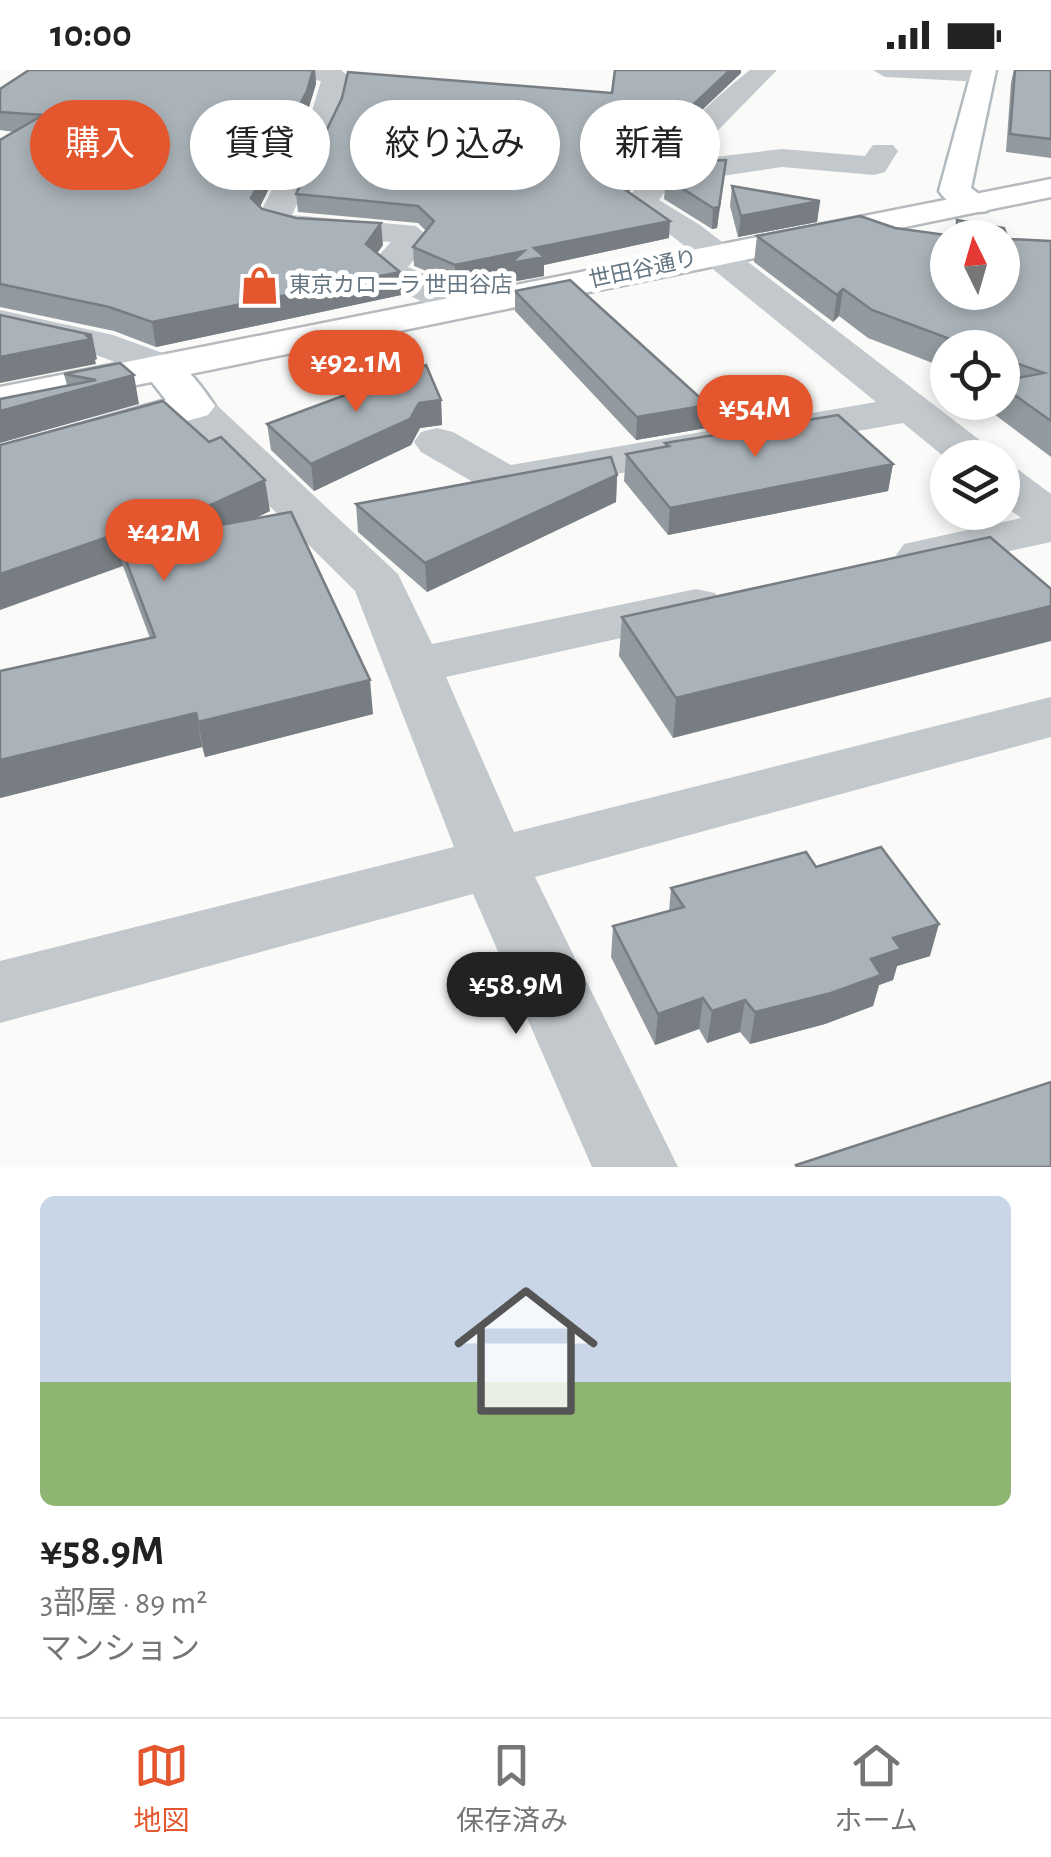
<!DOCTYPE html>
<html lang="ja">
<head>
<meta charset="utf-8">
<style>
	body { margin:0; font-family:"Alegreya Sans","Noto Sans JP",sans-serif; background:#f6f6f6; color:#222; height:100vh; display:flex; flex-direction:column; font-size:38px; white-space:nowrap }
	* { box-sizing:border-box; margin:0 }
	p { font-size:32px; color:#767676 }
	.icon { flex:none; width:55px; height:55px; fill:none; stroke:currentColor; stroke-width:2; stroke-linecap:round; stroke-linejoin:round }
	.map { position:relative; height:1097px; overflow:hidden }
	.details { display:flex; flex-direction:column; background:#fff; flex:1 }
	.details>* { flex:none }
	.top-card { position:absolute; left:30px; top:30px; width:992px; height:90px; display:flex; gap:20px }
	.needle { width:65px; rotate:355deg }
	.fabs { position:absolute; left:930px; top:150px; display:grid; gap:20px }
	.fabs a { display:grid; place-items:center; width:90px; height:90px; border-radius:50%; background:#fff; box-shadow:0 5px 15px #0003; font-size:50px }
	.price { position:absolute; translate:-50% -85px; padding:0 22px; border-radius:35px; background:#e4572e; color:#fff; font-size:32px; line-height:65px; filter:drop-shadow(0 2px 5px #0008) }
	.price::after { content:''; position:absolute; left:50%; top:60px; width:30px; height:22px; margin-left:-15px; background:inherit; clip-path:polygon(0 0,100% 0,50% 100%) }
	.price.selected { background:#222; color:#fff }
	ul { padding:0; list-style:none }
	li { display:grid; align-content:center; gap:20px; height:530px; padding:0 40px }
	li span { display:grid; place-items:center; height:310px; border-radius:15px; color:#555 }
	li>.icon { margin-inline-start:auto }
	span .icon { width:180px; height:180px; fill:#fffc; stroke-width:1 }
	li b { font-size:42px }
	.chip { padding:0 35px; border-radius:45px; background:#fff; box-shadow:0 5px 15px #0003; font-size:35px; line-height:90px }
	.chip.selected { background:#e4572e; color:#fff }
	.status { display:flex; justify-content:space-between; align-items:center; height:70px; padding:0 50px; background:#fff; direction:ltr }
	.status svg { height:28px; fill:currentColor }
	.tab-bar { display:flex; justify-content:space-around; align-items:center; height:140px; border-top:2px solid #e0e0e0; background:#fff; font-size:28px; color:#767676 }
	.tab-bar a { display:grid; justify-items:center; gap:5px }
	.tab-bar .selected { color:#e4572e }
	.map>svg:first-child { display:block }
</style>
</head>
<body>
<div class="status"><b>10:00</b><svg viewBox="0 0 49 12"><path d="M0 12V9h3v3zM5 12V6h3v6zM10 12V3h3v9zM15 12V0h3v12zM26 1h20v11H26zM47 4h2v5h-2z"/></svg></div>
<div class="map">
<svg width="1051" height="1097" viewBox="0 0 1051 1097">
	<rect width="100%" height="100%" fill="#fafaf8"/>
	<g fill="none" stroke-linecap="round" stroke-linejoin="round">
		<defs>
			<g id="secondary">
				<path d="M 972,0 L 996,0 L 971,118 L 992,134 L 987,141 C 969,145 950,137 939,121 Z"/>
				<path d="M 161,285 C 184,290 201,316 215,336 L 208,345 L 0,405 L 0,377 L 166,330 L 140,297 L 146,288 Z"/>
			</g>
			<path id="primary" d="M 1051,109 L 1051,127 L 0,343 L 0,317 Z"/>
		</defs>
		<use href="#secondary" stroke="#b3babf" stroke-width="5"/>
		<use href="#primary" stroke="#b5babe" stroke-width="5"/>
		<g fill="#c3c8cc" fill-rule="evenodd">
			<path d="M 283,0 L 341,0 L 348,6 L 340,41 L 292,145 L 416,156 L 431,169 L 408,197 L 478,227 L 484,235 L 478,243 C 450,250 386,219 371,194 L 391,172 C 361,170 274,173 257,149 L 312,41 L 321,11 L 286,5 Z"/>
			<path d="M 750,0 L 777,0 L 689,90 L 782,79 L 865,86 L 873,75 L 893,75 L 898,81 L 885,102 L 874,105 L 782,97 L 702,109 L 675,108 L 659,130 L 700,155 L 990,378 L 997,388 L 948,390 L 903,353 L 504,424 L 487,420 L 421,382 L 414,372 L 421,362 L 437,358 L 453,362 L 511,395 L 876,332 L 676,169 L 625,133 C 659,83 701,38 750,0 Z"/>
			<path d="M 873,0 L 994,0 L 997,4 L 984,12 L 885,7 Z"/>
			<path d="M 0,240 L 113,265 L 176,288 L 182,297 L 176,306 L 161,309 L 88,282 L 0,264 Z"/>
			<path d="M 193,323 L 208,327 L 398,504 L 432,574 L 696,519 L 715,523 L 723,535 L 715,547 L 446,607 L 514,762 L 1051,627 L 1051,667 L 535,807 L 678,1097 L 592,1097 L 473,824 L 0,953 L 0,891 L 454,777 L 355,521 L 178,345 L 171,336 L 178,327 Z"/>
			<path d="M 1002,396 L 1019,400 L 1051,424 L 1051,472 L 922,500 L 904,496 L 896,485 L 904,474 L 1021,448 L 1002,434 Z"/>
		</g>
		<use href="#secondary" fill="#fff" fill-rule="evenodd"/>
		<use href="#primary" fill="#fff" fill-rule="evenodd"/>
	</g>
	<g fill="#929a9f">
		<path d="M 29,0 L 315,0 L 316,14 L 308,40 L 260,137 L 262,139 L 383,175 L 377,183 L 400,202 L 401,225 L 156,277 L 114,261 L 0,237 L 0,70 L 14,62 L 0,60 L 0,19 Z"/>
		<path d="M 615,0 L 741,0 L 741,3 L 664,76 L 628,122 L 669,168 L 544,195 L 544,206 L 511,212 L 511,202 L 456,213 L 414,196 L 413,177 L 426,161 L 418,153 L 298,142 L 296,124 L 612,23 Z"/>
		<path d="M 1014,0 L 1051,0 L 1051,88 L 1006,82 L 1011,12 Z"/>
		<path d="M 666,108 L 724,109 L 717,158 L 712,159 L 664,129 Z"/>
		<path d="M 732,116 L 820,131 L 817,152 L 738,167 L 730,136 Z"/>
		<path d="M 957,150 L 1008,169 L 1051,171 L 1051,387 L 990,341 L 992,332 L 1002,332 L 1002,278 L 948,278 L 948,299 L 868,268 L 839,246 L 833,252 L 754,192 L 757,166 L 895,158 L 953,166 Z"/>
		<path d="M 515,221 L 708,335 L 706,358 L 636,370 L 515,241 Z"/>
		<path d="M 120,293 L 139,334 L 67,315 L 64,304 Z"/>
		<path d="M 441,330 L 442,355 L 420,358 L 411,375 L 314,421 L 271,380 L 267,354 Z"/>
		<path d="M 665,373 L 893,394 L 888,421 L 668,465 L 624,411 L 626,384 L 665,377 Z"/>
		<path d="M 0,375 L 270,441 L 254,449 L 373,644 L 205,687 L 202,677 L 0,728 L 150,568 L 123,496 Z"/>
		<path d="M 617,405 L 616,432 L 427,522 L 358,462 L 356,434 Z"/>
		<path d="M 990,467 L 673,668 L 619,586 L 622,547 Z"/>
		<path d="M 816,797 L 930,886 L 897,896 L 893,910 L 879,915 L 873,936 L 825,954 L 750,974 L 740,962 L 707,973 L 699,959 L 655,975 L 611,887 L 613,856 L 669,841 L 671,818 Z"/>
	</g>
	<g fill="#777d82">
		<path d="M 313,0 L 315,0 L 316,14 L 308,40 L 253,150 L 251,128 Z"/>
		<path d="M 730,0 L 741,0 L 741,3 L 664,76 L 622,131 L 623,114 L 665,61 Z"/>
		<path d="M 726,90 L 717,158 L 712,159 L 713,138 Z"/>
		<path d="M 820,131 L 817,152 L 738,167 L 741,146 Z"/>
		<path d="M 670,151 L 669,168 L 544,195 L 544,206 L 511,212 L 511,202 L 456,213 L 455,195 Z"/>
		<path d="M 381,153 L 383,175 L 368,196 L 366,174 Z"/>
		<path d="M 400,202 L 401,225 L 156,277 L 152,252 Z"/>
		<path d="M 843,219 L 839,246 L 833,252 L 837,225 Z"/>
		<path d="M 92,265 L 97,289 L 95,290 L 96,294 L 0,313 L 0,287 Z"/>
		<path d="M 134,305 L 139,334 L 0,373 L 0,341 Z"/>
		<path d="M 441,330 L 442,355 L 420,358 L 411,375 L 314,421 L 311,394 L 419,333 Z"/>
		<path d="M 708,335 L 706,358 L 636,370 L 637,347 Z"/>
		<path d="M 893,394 L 888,421 L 668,465 L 670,438 Z"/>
		<path d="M 617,405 L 616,432 L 427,522 L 425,493 Z"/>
		<path d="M 265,410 L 270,441 L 184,482 L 178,450 Z"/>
		<path d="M 116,464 L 123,496 L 0,540 L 0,504 Z"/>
		<path d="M 1051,536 L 1051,571 L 673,668 L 676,628 Z"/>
		<path d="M 370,610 L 373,644 L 205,687 L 198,652 Z"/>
		<path d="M 196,643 L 202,677 L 0,728 L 0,690 Z"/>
		<path d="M 939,854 L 930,886 L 897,896 L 893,910 L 879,915 L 873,936 L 825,954 L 750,974 L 755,942 L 871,889 L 893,868 Z"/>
		<path d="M 703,928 L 699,959 L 655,975 L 658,944 Z"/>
		<path d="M 745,930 L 740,962 L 707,973 L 712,941 Z"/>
	</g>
	<g fill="#aab3b9" stroke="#777d82" stroke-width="2.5" fill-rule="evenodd">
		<path d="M 29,0 L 313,0 L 307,21 L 251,128 L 262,139 L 296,148 L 381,153 L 366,174 L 400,202 L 152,252 L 109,237 L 0,214 L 0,70 L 43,45 L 0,42 L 0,19 Z"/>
		<path d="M 615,0 L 730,0 L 665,61 L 623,114 L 624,119 L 670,151 L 534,178 L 544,187 L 511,193 L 524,181 L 455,195 L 413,177 L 434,151 L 418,136 L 296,124 L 342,28 L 348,2 L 612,23 Z"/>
		<path d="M 1015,0 L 1051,0 L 1051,69 L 1010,64 Z"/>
		<path d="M 726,90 L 719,137 L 713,138 L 666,108 L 678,92 Z"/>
		<path d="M 732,116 L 820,131 L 741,146 Z"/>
		<path d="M 860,146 L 895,158 L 953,166 L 957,162 L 957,150 L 1004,158 L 1008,169 L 1051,171 L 1051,351 L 1002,316 L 1002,311 L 1044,303 L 1002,288 L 1002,278 L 974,278 L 872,240 L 843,219 L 837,225 L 757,166 ZM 948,168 L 1002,168 L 1002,222 L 948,222 Z"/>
		<path d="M 570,210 L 708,335 L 637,347 L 515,221 Z"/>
		<path d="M 0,245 L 92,265 L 87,266 L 91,269 L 0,287 Z"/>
		<path d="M 120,293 L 134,305 L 0,341 L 0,329 L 96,310 L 64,304 Z"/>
		<path d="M 426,295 L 441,330 L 419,333 L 410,349 L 311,394 L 267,354 Z"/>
		<path d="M 163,331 L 209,372 L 221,367 L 265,410 L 178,450 L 182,462 L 291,442 L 370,610 L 198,652 L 196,643 L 0,690 L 0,601 L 155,567 L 116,464 L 0,504 L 0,375 Z"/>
		<path d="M 838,345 L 893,394 L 670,438 L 626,384 L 669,376 L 665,373 Z"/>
		<path d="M 611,387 L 617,405 L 425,493 L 356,434 Z"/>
		<path d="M 990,467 L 1051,519 L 1051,536 L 676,628 L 622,547 Z"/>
		<path d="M 881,777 L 939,854 L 893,868 L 901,879 L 871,889 L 881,905 L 831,923 L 755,942 L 745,930 L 712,941 L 703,928 L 658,944 L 613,856 L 684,837 L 671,818 L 806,782 L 816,797 Z"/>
		<path d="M 1051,1012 L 1051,1097 L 797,1097 L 796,1095 Z"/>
	</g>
	<defs>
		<symbol id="shop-bare" viewBox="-9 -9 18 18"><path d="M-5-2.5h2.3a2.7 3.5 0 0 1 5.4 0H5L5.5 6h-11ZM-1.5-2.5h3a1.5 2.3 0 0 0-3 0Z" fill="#e4572e" stroke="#fff" stroke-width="2.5" paint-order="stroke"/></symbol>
	</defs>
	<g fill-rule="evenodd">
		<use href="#shop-bare" x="232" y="188" width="55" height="55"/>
	</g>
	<g text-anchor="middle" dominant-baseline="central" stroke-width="10" stroke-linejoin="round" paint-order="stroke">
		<g font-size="22" fill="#657683" stroke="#fff">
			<text transform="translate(643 199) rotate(-12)">世田谷通り</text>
		</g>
		<g font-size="22" fill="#657683" stroke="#fff" text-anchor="start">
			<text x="289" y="215">東京カローラ 世田谷店</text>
		</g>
	</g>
</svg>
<div class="fabs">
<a><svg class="needle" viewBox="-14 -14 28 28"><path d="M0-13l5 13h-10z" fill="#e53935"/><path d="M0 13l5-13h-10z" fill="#767676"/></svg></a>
<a><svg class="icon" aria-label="locate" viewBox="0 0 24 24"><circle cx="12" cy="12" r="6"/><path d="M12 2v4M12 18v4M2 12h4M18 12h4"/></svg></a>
<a><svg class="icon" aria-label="layers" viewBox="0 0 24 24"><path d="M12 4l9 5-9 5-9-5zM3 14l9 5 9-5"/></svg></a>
</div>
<b class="price" style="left:356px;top:345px">¥92.1M</b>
<b class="price" style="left:755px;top:390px">¥54M</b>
<b class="price" style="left:164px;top:514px">¥42M</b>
<b class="price selected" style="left:516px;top:967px">¥58.9M</b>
<div class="top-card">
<a class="chip selected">購入</a>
<a class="chip">賃貸</a>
<a class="chip">絞り込み</a>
<a class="chip">新着</a>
</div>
</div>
<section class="details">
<ul>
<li><span style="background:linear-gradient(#c9d6e8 60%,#8fb573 0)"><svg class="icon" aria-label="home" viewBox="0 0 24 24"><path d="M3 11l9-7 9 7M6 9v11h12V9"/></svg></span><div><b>¥58.9M</b><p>3部屋 · 89 m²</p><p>マンション</p></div></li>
</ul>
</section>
<nav class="tab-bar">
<a class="selected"><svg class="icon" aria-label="map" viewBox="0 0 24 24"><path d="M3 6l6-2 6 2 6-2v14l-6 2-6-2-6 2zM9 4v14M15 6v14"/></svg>地図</a>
<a><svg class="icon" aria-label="saved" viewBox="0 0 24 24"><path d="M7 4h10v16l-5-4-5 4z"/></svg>保存済み</a>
<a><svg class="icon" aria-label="home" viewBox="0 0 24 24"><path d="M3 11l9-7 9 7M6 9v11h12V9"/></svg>ホーム</a>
</nav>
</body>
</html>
